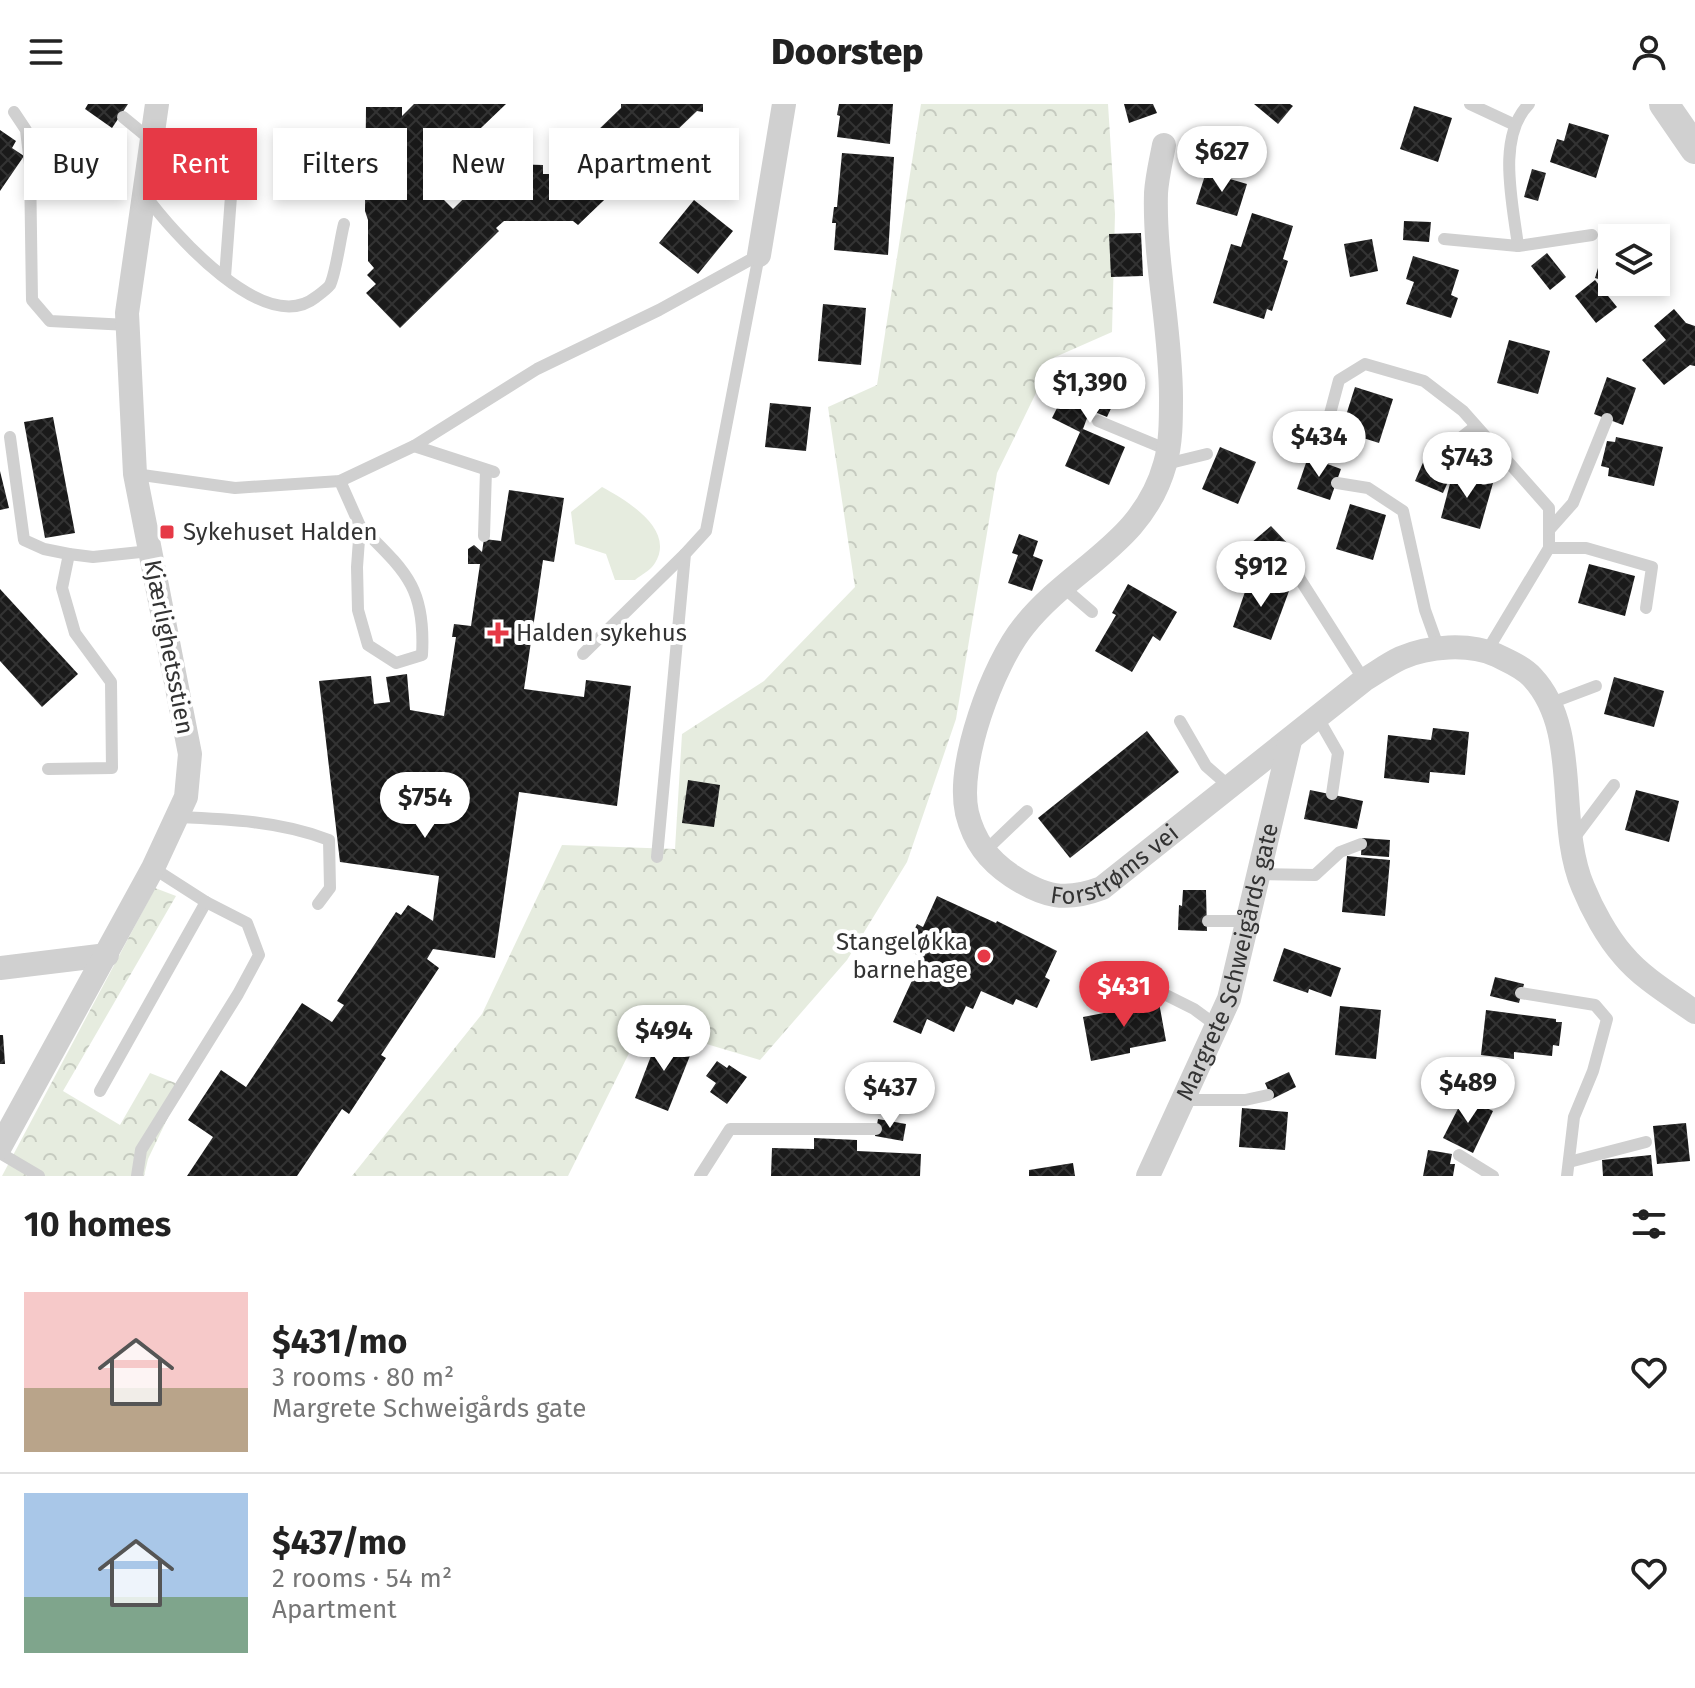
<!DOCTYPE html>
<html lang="en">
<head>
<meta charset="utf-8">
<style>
	body { margin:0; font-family:"Fira Sans",sans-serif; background:#f6f6f6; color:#222; height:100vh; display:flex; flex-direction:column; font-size:30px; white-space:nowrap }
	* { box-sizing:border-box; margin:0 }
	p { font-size:26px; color:#767676 }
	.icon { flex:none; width:44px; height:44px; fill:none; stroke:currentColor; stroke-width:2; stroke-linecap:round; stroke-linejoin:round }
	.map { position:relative; height:1072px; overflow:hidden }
	.side { display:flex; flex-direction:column; background:#fff; flex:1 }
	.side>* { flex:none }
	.top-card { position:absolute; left:24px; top:24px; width:800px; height:72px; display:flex; gap:16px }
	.controls { position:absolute; left:1598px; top:120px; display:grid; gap:16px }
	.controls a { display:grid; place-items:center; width:72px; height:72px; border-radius:0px; background:#fff; box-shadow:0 4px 12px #0003; font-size:40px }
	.price { position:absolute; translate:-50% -68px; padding:0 18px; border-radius:28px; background:#fff; color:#222; font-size:26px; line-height:52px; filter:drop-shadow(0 2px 4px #0008) }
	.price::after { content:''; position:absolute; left:50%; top:48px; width:24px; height:18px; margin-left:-12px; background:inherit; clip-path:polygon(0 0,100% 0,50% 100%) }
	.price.on { background:#e63946; color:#fff }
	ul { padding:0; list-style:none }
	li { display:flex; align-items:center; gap:24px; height:200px; padding:0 24px }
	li+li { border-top:2px solid #e0e0e0 }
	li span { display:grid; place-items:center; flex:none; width:224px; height:160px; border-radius:0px; color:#555 }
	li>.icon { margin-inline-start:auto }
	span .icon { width:96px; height:96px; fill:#fffc; stroke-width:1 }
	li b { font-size:34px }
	h2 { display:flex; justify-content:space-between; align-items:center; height:96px; padding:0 24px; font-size:34px }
	.tag { padding:0 28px; border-radius:0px; background:#fff; box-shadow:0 4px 12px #0003; font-size:28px; line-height:72px }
	.tag.on { background:#e63946; color:#fff }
	header { display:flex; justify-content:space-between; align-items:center; height:104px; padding:0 24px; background:#fff; font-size:36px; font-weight:800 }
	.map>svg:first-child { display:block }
</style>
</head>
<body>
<header><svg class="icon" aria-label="menu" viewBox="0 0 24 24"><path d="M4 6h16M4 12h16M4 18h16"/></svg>Doorstep<svg class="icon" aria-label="person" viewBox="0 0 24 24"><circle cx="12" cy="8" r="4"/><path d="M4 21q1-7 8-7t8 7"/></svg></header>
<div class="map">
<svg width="1695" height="1072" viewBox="0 0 1695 1072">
	<defs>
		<pattern id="forest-crowns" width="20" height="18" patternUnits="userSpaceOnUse" patternTransform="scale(2)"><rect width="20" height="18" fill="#e6ecdf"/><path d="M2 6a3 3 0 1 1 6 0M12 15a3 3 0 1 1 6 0" fill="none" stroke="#c6cbc0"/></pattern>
		<pattern id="building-cross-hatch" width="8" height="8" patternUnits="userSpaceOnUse" patternTransform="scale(2)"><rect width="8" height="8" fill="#1a1a1a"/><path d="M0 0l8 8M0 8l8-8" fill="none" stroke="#333"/></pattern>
	</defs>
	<rect width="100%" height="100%" fill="#fff"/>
	<path fill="#e6ecdf" d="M 602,383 C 626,396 676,425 655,459 C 651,466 641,471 635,476 L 615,476 L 606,450 L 575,440 L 571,408 Z"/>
	<g fill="url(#forest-crowns)">
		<path d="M 921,0 L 1108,0 L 1115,110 L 1112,228 L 1053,254 L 997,369 L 956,615 L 907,758 L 847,856 L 760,956 L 643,921 L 568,1072 L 352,1072 L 482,910 L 562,741 L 675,745 L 682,630 L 764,577 L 855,483 L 828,303 L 877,281 Z"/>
		<path d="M 155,784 L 176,792 L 63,987 L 120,1021 L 150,969 L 183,982 L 148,1055 L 144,1072 L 2,1072 Z"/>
	</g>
	<g fill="url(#building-cross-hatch)">
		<path d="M 88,0 L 128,0 L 112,24 L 85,5 Z"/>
		<path d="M 414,0 L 506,0 L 436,67 L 435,87 L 453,105 L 490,69 L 504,69 L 504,60 L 543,61 L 543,70 L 565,70 L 601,35 L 595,29 L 621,4 L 621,0 L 703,0 L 703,8 L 697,7 L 578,121 L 573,117 L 504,117 L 496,124 L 499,127 L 400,224 L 366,189 L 376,180 L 367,171 L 374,164 L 368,157 L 368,116 L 365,107 L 366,3 L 402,3 L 402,12 Z"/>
		<path d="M 839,0 L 893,0 L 890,40 L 837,33 L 840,12 L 837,11 Z"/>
		<path d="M 1124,0 L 1153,0 L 1157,9 L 1129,19 Z"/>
		<path d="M 1254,0 L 1290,0 L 1293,2 L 1278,20 Z"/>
		<path d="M 1414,2 L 1452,14 L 1438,58 L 1400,45 Z"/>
		<path d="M 1569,19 L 1609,31 L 1596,74 L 1550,58 L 1557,35 L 1564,37 Z"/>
		<path d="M 0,26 L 16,37 L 12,44 L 24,52 L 0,87 Z"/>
		<path d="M 842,49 L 894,53 L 888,151 L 834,146 L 836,119 L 832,119 L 834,103 L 837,103 Z"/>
		<path d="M 1532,65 L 1546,69 L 1538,97 L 1524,93 Z"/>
		<path d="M 1206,68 L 1247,80 L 1237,112 L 1196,100 Z"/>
		<path d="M 694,96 L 733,127 L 698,170 L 659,139 Z"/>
		<path d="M 1252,109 L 1293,122 L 1283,155 L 1288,157 L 1272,207 L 1267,205 L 1264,215 L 1213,199 L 1231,140 L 1241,143 Z"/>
		<path d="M 1404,117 L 1431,118 L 1429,138 L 1403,136 Z"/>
		<path d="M 1609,127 L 1630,133 L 1612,134 L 1612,178 L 1637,178 L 1635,186 L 1595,174 Z"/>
		<path d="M 1141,129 L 1143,172 L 1111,173 L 1109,130 Z"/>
		<path d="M 1372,135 L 1378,167 L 1350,173 L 1344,140 Z"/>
		<path d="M 1547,149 L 1566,173 L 1550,186 L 1531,162 Z"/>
		<path d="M 1413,152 L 1459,166 L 1451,191 L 1458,194 L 1451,214 L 1406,200 L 1414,178 L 1406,175 Z"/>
		<path d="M 1595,176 L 1617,203 L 1596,219 L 1575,192 Z"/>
		<path d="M 823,200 L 866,204 L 861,261 L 818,257 Z"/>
		<path d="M 1674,205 L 1686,219 L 1695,222 L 1695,262 L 1690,261 L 1664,281 L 1642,256 L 1666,236 L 1654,222 Z"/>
		<path d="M 1509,236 L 1550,247 L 1538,290 L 1497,279 Z"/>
		<path d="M 1078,262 L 1121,283 L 1107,313 L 1090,306 L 1083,325 L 1125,343 L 1109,381 L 1065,362 L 1080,328 L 1052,314 Z"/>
		<path d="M 1607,273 L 1636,284 L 1623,321 L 1594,310 Z"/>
		<path d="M 1355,283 L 1393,295 L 1379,339 L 1341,327 Z"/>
		<path d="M 770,299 L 811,303 L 806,347 L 765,343 Z"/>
		<path d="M 53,313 L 75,429 L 45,434 L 24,318 Z"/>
		<path d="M 1315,317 L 1337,324 L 1331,346 L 1308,338 Z"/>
		<path d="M 1616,333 L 1663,343 L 1654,382 L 1608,372 L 1609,364 L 1601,362 L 1607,337 L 1615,338 Z"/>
		<path d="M 1431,340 L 1459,353 L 1443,389 L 1415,377 Z"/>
		<path d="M 1220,343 L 1256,358 L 1238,400 L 1202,385 Z"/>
		<path d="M 1308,353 L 1341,365 L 1330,396 L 1297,385 Z"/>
		<path d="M 0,367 L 9,404 L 0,406 Z"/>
		<path d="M 1453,368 L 1493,379 L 1480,425 L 1441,414 Z"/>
		<path d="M 509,386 L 564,394 L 554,458 L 543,456 L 524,585 L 584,593 L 586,576 L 631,582 L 617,702 L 519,688 L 495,854 L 433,845 L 427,855 L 439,864 L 381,951 L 386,954 L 349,1010 L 342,1005 L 297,1072 L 187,1072 L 213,1033 L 188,1016 L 221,966 L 246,983 L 302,899 L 332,918 L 344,901 L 337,897 L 396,808 L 401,811 L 408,801 L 433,817 L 439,772 L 340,758 L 319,577 L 371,572 L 374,600 L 390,598 L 386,573 L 407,570 L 410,606 L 444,612 L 456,533 L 452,533 L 454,520 L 471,522 L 480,460 L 468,460 L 468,445 L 474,441 L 482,448 L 484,435 L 501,437 Z"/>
		<path d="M 1350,400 L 1386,411 L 1373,456 L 1336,445 Z"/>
		<path d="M 1271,422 L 1289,441 L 1262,463 L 1244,445 Z"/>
		<path d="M 1019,430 L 1038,437 L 1033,452 L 1043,456 L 1032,487 L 1008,479 L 1018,451 L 1012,449 Z"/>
		<path d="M 1589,460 L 1635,472 L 1625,512 L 1578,499 Z"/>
		<path d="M 1250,473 L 1289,487 L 1271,536 L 1233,523 Z"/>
		<path d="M 1128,480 L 1177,508 L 1160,537 L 1153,532 L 1132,568 L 1095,547 L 1116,511 L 1112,509 Z"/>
		<path d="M 0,485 L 78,570 L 42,603 L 0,557 Z"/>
		<path d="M 1614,573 L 1664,587 L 1654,623 L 1604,610 Z"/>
		<path d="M 1433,624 L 1469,628 L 1465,671 L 1430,668 L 1429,679 L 1384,674 L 1388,631 L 1431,636 Z"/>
		<path d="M 1147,627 L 1179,668 L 1070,754 L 1038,714 Z"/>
		<path d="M 688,676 L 720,681 L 714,723 L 682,719 Z"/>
		<path d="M 1310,686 L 1363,697 L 1357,725 L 1304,715 Z"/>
		<path d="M 1636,686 L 1679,697 L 1669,738 L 1625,726 Z"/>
		<path d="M 1362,734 L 1390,736 L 1389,753 L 1361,751 Z"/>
		<path d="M 1347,752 L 1390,756 L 1385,812 L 1342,808 Z"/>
		<path d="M 1183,786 L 1206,786 L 1207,827 L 1178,826 L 1179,801 L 1182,802 Z"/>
		<path d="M 937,792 L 996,819 L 997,817 L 1057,847 L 1045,873 L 1050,876 L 1037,904 L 1016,895 L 1013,901 L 981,887 L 973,905 L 966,902 L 954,928 L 927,915 L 921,930 L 893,918 L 915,870 L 910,867 L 915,857 L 919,859 L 922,853 L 911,848 L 917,835 L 911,833 L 917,820 L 923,823 Z"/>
		<path d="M 1284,844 L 1341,864 L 1331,893 L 1309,885 L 1308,889 L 1273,877 Z"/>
		<path d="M 1495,873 L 1524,880 L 1519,899 L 1490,892 Z"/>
		<path d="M 1158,893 L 1166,937 L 1130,944 L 1130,949 L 1091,957 L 1083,913 L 1114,907 L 1113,901 Z"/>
		<path d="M 1340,902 L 1381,906 L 1376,955 L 1335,951 Z"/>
		<path d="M 1486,906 L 1556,915 L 1556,918 L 1562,918 L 1559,942 L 1553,941 L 1552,952 L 1514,948 L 1514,955 L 1481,951 Z"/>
		<path d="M 0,931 L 3,931 L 5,960 L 0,960 Z"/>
		<path d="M 659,931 L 693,944 L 668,1007 L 635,994 Z"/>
		<path d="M 717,957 L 727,964 L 729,961 L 747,973 L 727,1000 L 710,988 L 716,979 L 706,972 Z"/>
		<path d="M 1289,968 L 1296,983 L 1272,995 L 1265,979 Z"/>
		<path d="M 1464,993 L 1493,1007 L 1473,1049 L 1443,1034 Z"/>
		<path d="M 1242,1004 L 1288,1008 L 1285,1046 L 1239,1043 Z"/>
		<path d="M 878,1015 L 906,1020 L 903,1037 L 875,1032 Z"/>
		<path d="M 1686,1019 L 1690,1057 L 1657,1060 L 1653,1022 Z"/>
		<path d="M 814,1034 L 857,1036 L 857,1047 L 921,1050 L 920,1072 L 771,1072 L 772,1044 L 814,1045 Z"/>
		<path d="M 1428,1046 L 1452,1050 L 1450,1060 L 1455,1060 L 1453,1072 L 1423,1072 Z"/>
		<path d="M 1651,1051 L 1653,1072 L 1603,1072 L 1602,1056 Z"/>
		<path d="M 1073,1059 L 1075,1072 L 1029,1072 L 1029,1066 Z"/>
	</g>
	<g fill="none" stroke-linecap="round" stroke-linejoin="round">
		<g stroke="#d0d0d0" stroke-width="12">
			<path d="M 1470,0 L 1515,21"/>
			<path d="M 1529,0 C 1496,33 1513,100 1518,142 L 1592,131"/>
			<path d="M 14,8 L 26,26 L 30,60 L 32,196 L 50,217 L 128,221"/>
			<path d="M 123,13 L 151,36"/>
			<path d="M 145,91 C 172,128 265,234 316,193 C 320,190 327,185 330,181 C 336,169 340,135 344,120"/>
			<path d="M 1444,135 L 1518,142"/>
			<path d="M 225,173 L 234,52"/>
			<path d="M 1098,317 L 1168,346"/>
			<path d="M 1327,321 L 1339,276 L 1365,260 L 1424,277 L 1463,307 L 1549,404 L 1549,444 L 1487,547"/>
			<path d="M 10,333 L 24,436 L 44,445 L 69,450"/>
			<path d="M 414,342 L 494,368"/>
			<path d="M 1445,346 L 1476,322"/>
			<path d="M 1166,360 L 1207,350"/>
			<path d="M 135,370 L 235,384 L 340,377 L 414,342 L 537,265 L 659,206 L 759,151"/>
			<path d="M 1484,375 L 1494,341"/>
			<path d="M 340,377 L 360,422 L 357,463 L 358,506 L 368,541 L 396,559 L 422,551 C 426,483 405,467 360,422"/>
			<path d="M 1337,379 L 1368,384 L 1403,407 L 1425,506 L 1439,545"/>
			<path d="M 1549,426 L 1573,399 L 1607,315"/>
			<path d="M 484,432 L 486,366"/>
			<path d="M 1549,444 L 1586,444 L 1652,463 L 1646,504"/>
			<path d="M 1284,450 L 1364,576"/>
			<path d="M 1063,483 L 1092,508"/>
			<path d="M 583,550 L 685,450"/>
			<path d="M 1551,599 L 1596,582"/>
			<path d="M 1318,614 L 1338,649 L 1332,690"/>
			<path d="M 1180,617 L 1206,662 L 1230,683"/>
			<path d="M 48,665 L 112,664 L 111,578 L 75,529 L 62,484 L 69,450 L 93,453 L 150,447"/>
			<path d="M 176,713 C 227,715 281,717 329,736 L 330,784 L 318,800"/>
			<path d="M 1572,737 L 1614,681"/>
			<path d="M 984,748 L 1027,707"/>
			<path d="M 657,753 L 685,450 L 706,427 L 759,151"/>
			<path d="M 1258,770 L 1315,771 L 1340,748 L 1361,740"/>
			<path d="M 1208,817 L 1247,817"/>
			<path d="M 1521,889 L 1595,901 L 1607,915 L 1593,967 L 1574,1013 L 1567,1072"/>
			<path d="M 1110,893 L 1162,889 L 1194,905 L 1217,922"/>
			<path d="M 100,987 L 206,798"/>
			<path d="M 1184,996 L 1245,996 L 1268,991"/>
			<path d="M 0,1049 L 39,1072"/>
			<path d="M 1459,1051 L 1493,1072"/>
			<path d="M 1569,1058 L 1646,1038"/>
			<path d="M 137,1072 L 141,1046 L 238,890 L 259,851 L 247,819 L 206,798 L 153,764"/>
			<path d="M 700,1072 L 730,1025 L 876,1025"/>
		</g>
		<g stroke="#d0d0d0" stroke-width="24">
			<path id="s1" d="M 1164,41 C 1161,57 1157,73 1156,89 C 1154,157 1171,225 1171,294 C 1171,316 1171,340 1165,360 C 1143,440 1072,462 1024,522 C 993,560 956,660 967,709 C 974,737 988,756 1012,772 C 1044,793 1065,798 1102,784 L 1364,576 C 1376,569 1388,560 1401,554 C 1428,542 1469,539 1496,551 C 1508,557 1523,563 1532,573 C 1582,626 1555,718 1583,783 C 1592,805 1607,833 1623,851 C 1642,874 1671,891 1695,908"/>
			<path d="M 759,151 L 784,0"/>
			<path d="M 0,864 L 107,851"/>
			<path d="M 0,1043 L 153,764 L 186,693 L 190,650 L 135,370 L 127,209 L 157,0"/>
			<path id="s2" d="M 1148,1072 L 1229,895 L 1290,637"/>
		</g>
		<path stroke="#d0d0d0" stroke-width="30" d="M 1664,0 L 1695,45"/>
	</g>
	<g fill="#e63946" stroke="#fff" stroke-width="3">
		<rect x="159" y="420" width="16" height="16" rx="4"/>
		<path d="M494 517h8v8h8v8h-8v8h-8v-8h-8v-8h8z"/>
		<circle cx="984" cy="852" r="8"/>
	</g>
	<g text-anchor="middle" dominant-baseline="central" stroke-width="8" stroke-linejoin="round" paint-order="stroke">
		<g font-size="24" fill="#333" stroke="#fff" text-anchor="start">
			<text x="183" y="428">Sykehuset Halden</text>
			<text x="516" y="529">Halden sykehus</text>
			<text x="968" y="838" text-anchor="end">Stangeløkka<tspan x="968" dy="28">barnehage</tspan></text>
		</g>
		<g font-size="24" fill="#333" stroke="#fff">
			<text transform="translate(169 543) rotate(79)">Kjærlighetsstien</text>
			<text stroke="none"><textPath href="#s1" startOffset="934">Forstrøms vei</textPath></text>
			<text stroke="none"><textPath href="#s2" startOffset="230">Margrete Schweigårds gate</textPath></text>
		</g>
	</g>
</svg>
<div class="controls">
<a><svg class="icon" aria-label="layers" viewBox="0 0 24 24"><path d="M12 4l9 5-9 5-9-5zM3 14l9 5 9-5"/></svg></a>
</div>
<b class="price" style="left:1222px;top:90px">$627</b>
<b class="price" style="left:1090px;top:321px">$1,390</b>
<b class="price" style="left:1319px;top:375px">$434</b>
<b class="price" style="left:1467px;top:396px">$743</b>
<b class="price" style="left:1261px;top:505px">$912</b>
<b class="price" style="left:425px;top:736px">$754</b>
<b class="price on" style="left:1124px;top:925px">$431</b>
<b class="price" style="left:664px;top:969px">$494</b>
<b class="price" style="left:1468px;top:1021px">$489</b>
<b class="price" style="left:890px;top:1026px">$437</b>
<div class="top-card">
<a class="tag">Buy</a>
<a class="tag on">Rent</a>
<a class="tag">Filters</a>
<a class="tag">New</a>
<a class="tag">Apartment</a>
</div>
</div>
<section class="side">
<h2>10 homes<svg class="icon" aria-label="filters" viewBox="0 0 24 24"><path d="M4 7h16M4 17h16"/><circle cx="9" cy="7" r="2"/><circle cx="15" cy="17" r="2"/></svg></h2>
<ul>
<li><span style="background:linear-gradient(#f6c9c9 60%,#b9a48a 0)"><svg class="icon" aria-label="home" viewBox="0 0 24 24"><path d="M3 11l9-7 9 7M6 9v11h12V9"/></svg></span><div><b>$431/mo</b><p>3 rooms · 80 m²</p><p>Margrete Schweigårds gate</p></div><svg class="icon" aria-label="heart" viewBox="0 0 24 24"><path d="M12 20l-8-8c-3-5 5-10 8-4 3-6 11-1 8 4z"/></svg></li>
<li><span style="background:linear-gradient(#a9c7e8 65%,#7fa58c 0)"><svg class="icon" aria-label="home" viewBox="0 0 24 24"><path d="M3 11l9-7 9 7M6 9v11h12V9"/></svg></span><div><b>$437/mo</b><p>2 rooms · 54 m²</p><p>Apartment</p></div><svg class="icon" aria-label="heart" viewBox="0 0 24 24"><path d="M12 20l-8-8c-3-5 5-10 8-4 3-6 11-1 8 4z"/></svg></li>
</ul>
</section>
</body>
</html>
